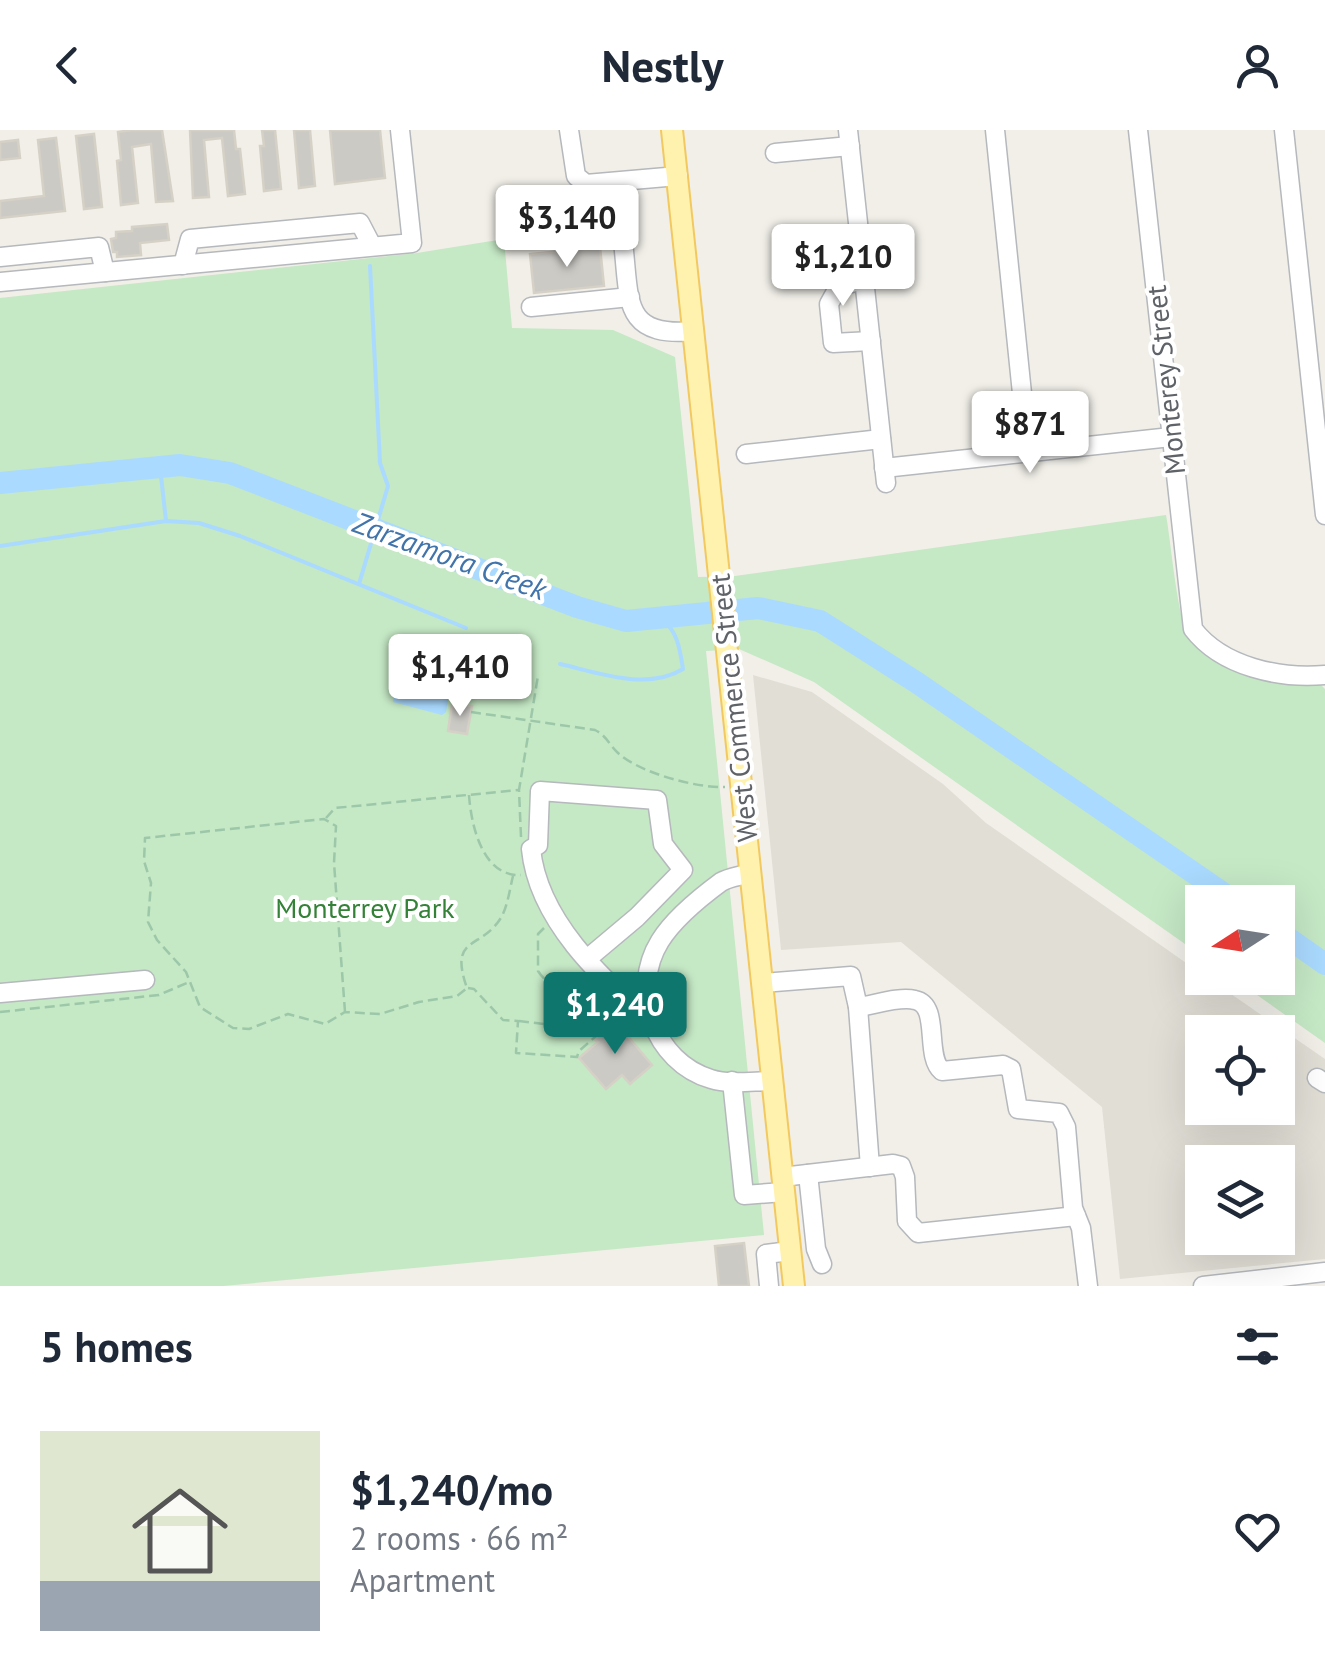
<!DOCTYPE html>
<html lang="en">
<head>
<meta charset="utf-8">
<style>
	body { margin:0; font-family:"PT Sans",sans-serif; background:#f6f6f7; color:#1f2937; height:100vh; display:flex; flex-direction:column; font-size:38px; white-space:nowrap }
	* { box-sizing:border-box; margin:0 }
	p { font-size:32px; color:#747a83 }
	.icon { flex:none; width:55px; height:55px; fill:none; stroke:currentColor; stroke-width:2; stroke-linecap:round; stroke-linejoin:round }
	.map { position:relative; height:1156px; overflow:hidden }
	.details { display:flex; flex-direction:column; background:#fff; flex:1 }
	.details>* { flex:none }
	.needle { width:65px; rotate:258deg }
	.fabs { position:absolute; left:1185px; top:755px; display:grid; gap:20px }
	.fabs a { display:grid; place-items:center; width:110px; height:110px; border-radius:0px; background:#fff; box-shadow:0 10px 40px #0002; font-size:50px }
	.price { position:absolute; translate:-50% -85px; padding:0 22px; border-radius:10px; background:#fff; color:#222; font-size:32px; line-height:65px; filter:drop-shadow(0 2px 5px #0008) }
	.price::after { content:''; position:absolute; left:50%; top:60px; width:30px; height:22px; margin-left:-15px; background:inherit; clip-path:polygon(0 0,100% 0,50% 100%) }
	.price.on { background:#0f766e; color:#fff }
	ul { padding:0; list-style:none }
	li { display:flex; align-items:center; gap:30px; height:250px; padding:0 40px }
	li span { display:grid; place-items:center; flex:none; width:280px; height:200px; border-radius:0px; color:#555 }
	li>.icon { margin-inline-start:auto }
	span .icon { width:120px; height:120px; fill:#fffc; stroke-width:1 }
	li b { font-size:42px }
	h2 { display:flex; justify-content:space-between; align-items:center; height:120px; padding:0 40px; font-size:42px }
	header { display:flex; justify-content:space-between; align-items:center; height:130px; padding:0 40px; background:#fff; font-size:45px; font-weight:800 }
	.map>svg:first-child { display:block }
</style>
</head>
<body>
<header><svg class="icon" aria-label="back" viewBox="0 0 24 24"><path d="M15 5l-7 7 7 7"/></svg>Nestly<svg class="icon" aria-label="person" viewBox="0 0 24 24"><circle cx="12" cy="8" r="4"/><path d="M4 21q1-7 8-7t8 7"/></svg></header>
<div class="map">
<svg width="1325" height="1156" viewBox="0 0 1325 1156">
	<rect width="100%" height="100%" fill="#f1efe8"/>
	<path fill="#e1ded6" fill-rule="evenodd" d="M 753,545 L 812,562 L 943,654 L 986,693 L 1202,844 L 1202,848 L 1208,848 L 1325,929 L 1325,1129 L 1120,1149 L 1102,977 L 901,812 L 781,820 ZM 1202,902 L 1278,902 L 1278,978 L 1202,978 ZM 1202,1032 L 1278,1032 L 1278,1108 L 1202,1108 Z"/>
	<path fill="#c5e8c5" d="M 504,109 L 512,198 L 613,200 L 675,227 L 698,447 L 735,446 L 1166,385 C 1171,412 1177,485 1188,506 C 1193,516 1202,521 1211,526 C 1256,551 1272,551 1321,555 L 1325,559 L 1325,913 L 1233,848 L 1278,848 L 1278,772 L 1202,772 L 1202,826 L 814,552 L 739,519 L 706,521 L 764,1105 L 223,1156 L 0,1156 L 0,168 L 417,123 Z"/>
	<path fill="#aadaff" d="M 396,550 L 447,551 L 451,554 L 446,582 L 442,585 L 393,572 Z"/>
	<g fill="none" stroke-linecap="round" stroke-linejoin="round">
		<g stroke="#aadaff" stroke-width="4">
			<path d="M 160,337 L 166,391"/>
			<path d="M 0,416 L 166,391 L 199,393 L 240,406 L 466,498"/>
			<path d="M 359,454 L 388,356 L 380,333 L 370,136"/>
			<path d="M 560,534 C 599,543 647,561 683,539 C 680,520 678,502 662,489"/>
		</g>
		<g stroke="#aadaff" stroke-width="22">
			<path d="M 0,353 L 180,335 L 230,343 L 577,477 L 626,491 L 758,478 L 820,491 L 916,552 L 1236,772"/>
			<path d="M 1278,801 L 1325,834"/>
		</g>
	</g>
	<g fill="#cccac5" stroke="#d6d1c6" stroke-width="2.5">
		<path d="M 132,0 L 162,0 L 173,71 L 156,72 L 151,14 L 132,17 L 138,73 L 121,75 L 117,31 L 121,30 L 118,2 Z"/>
		<path d="M 190,0 L 234,0 L 236,19 L 240,19 L 245,64 L 228,66 L 222,8 L 204,10 L 209,67 L 193,68 Z"/>
		<path d="M 262,0 L 275,0 L 281,59 L 264,61 L 260,16 L 264,16 Z"/>
		<path d="M 294,0 L 310,0 L 315,56 L 299,58 Z"/>
		<path d="M 330,0 L 380,0 L 385,48 L 335,54 Z"/>
		<path d="M 94,4 L 102,77 L 84,79 L 76,6 Z"/>
		<path d="M 56,8 L 65,81 L 0,88 L 0,71 L 44,66 L 38,10 Z"/>
		<path d="M 18,10 L 20,28 L 0,30 L 0,12 Z"/>
		<path d="M 167,94 L 169,110 L 140,113 L 141,125 L 117,127 L 117,122 L 113,122 L 111,109 L 116,108 L 116,102 L 132,101 L 132,97 Z"/>
		<path d="M 600,117 L 604,156 L 534,163 L 530,124 Z"/>
		<path d="M 452,574 L 472,576 L 467,604 L 448,601 Z"/>
		<path d="M 615,891 L 652,935 L 630,954 L 622,945 L 606,959 L 579,928 L 598,912 L 594,909 Z"/>
		<path d="M 744,1113 L 749,1156 L 719,1156 L 715,1116 Z"/>
	</g>
	<g fill="none" stroke-linecap="round" stroke-linejoin="round">
		<defs>
			<g id="minor">
				<path d="M 569,0 L 576,46 L 586,54 L 678,46"/>
				<path d="M 848,0 L 886,353"/>
				<path d="M 995,0 L 1028,322"/>
				<path d="M 1138,0 L 1193,499 C 1222,537 1280,549 1325,545"/>
				<path d="M 1284,0 L 1325,385"/>
				<path d="M 775,23 L 850,16"/>
				<path d="M 623,112 C 630,169 621,208 694,201"/>
				<path d="M 0,127 L 99,117 L 105,142"/>
				<path d="M 183,135 L 190,109 L 360,93 L 372,116"/>
				<path d="M 864,150 L 839,156 L 829,174 L 833,213 L 871,211"/>
				<path d="M 0,152 L 412,113 L 400,0"/>
				<path d="M 531,177 L 630,167"/>
				<path d="M 746,324 L 881,309"/>
				<path d="M 884,338 L 1171,307"/>
				<path d="M 750,743 C 741,746 729,747 721,752 C 702,766 673,790 660,811 C 629,861 654,932 711,949 C 730,955 753,951 772,951"/>
				<path d="M 587,829 L 637,787 L 683,740 L 663,714 L 657,670 L 540,661 L 538,715 L 531,719 C 538,790 601,848 651,892"/>
				<path d="M 762,853 L 851,846 L 858,877 L 870,1037"/>
				<path d="M 0,863 L 145,850"/>
				<path d="M 858,877 C 874,875 899,866 915,870 C 941,875 924,926 942,941 L 1003,935 L 1011,939 L 1018,979 L 1059,983 L 1066,997 L 1073,1078 L 1081,1098 L 1088,1156"/>
				<path d="M 1317,948 L 1325,953"/>
				<path d="M 732,951 L 744,1065 L 784,1062"/>
				<path d="M 808,1044 L 816,1119 L 822,1134"/>
				<path d="M 782,1047 L 893,1034 L 901,1036 L 905,1047 L 907,1091 L 918,1103 L 1076,1086"/>
				<path d="M 769,1156 L 766,1124 L 790,1121"/>
				<path d="M 1203,1156 L 1325,1142"/>
			</g>
			<path id="major" d="M 672,0 L 794,1156"/>
		</defs>
		<use href="#minor" stroke="#b5b8bc" stroke-width="21"/>
		<use href="#major" stroke="#f2c960" stroke-width="24"/>
		<g stroke="#9cc7a9" stroke-width="2.5" stroke-dasharray="10 5" stroke-linecap="butt">
			<path d="M 471,582 L 595,600 C 607,606 609,615 618,623 C 640,643 696,658 725,657"/>
			<path d="M 469,665 C 471,694 482,747 521,745"/>
			<path d="M 326,688 L 335,678 L 518,660"/>
			<path d="M 521,707 L 519,660 L 538,546"/>
			<path d="M 544,798 L 538,804 L 538,841 C 554,866 583,857 582,897"/>
			<path d="M 468,858 L 474,859 L 503,890 L 518,891 L 516,923 L 577,927 L 579,921 L 619,886"/>
			<path d="M 0,882 L 159,865 L 189,852"/>
			<path d="M 345,882 L 334,733 L 336,696 L 324,689 L 145,708 L 144,731 L 151,753 L 148,792 L 157,810 L 186,842 L 200,877 L 233,898 L 249,899 L 288,884 L 325,894 L 345,882 L 380,884 L 419,872 L 457,866 L 467,858 C 448,804 482,821 502,786 C 508,774 510,758 513,746"/>
			<path d="M 519,891 L 600,901"/>
		</g>
		<use href="#minor" stroke="#fff" stroke-width="18"/>
		<use href="#major" stroke="#fff2af" stroke-width="20"/>
	</g>
	<g text-anchor="middle" dominant-baseline="central" stroke-width="8" stroke-linejoin="round" paint-order="stroke">
		<g font-size="28" fill="#5f6368" stroke="#fff">
			<text transform="translate(1165 250) rotate(-96)">Monterey Street</text>
			<text transform="translate(733 578) rotate(-96)">West Commerce Street</text>
		</g>
		<g font-size="28" fill="#348238" stroke="#fff">
			<text x="365" y="777">Monterrey Park</text>
		</g>
		<g font-size="30" font-style="italic" fill="#4174aa" stroke="#fff">
			<text transform="translate(450 425) rotate(20)">Zarzamora Creek</text>
		</g>
	</g>
</svg>
<div class="fabs">
<a><svg class="needle" viewBox="-14 -14 28 28"><path d="M0-13l5 13h-10z" fill="#e53935"/><path d="M0 13l5-13h-10z" fill="#747a83"/></svg></a>
<a><svg class="icon" aria-label="locate" viewBox="0 0 24 24"><circle cx="12" cy="12" r="6"/><path d="M12 2v4M12 18v4M2 12h4M18 12h4"/></svg></a>
<a><svg class="icon" aria-label="layers" viewBox="0 0 24 24"><path d="M12 4l9 5-9 5-9-5zM3 14l9 5 9-5"/></svg></a>
</div>
<b class="price" style="left:567px;top:140px">$3,140</b>
<b class="price" style="left:843px;top:179px">$1,210</b>
<b class="price" style="left:1030px;top:346px">$871</b>
<b class="price" style="left:460px;top:589px">$1,410</b>
<b class="price on" style="left:615px;top:927px">$1,240</b>
</div>
<section class="details">
<h2>5 homes<svg class="icon" aria-label="filters" viewBox="0 0 24 24"><path d="M4 7h16M4 17h16"/><circle cx="9" cy="7" r="2"/><circle cx="15" cy="17" r="2"/></svg></h2>
<ul>
<li><span style="background:linear-gradient(#dfe7d0 75%,#9aa5b1 0)"><svg class="icon" aria-label="home" viewBox="0 0 24 24"><path d="M3 11l9-7 9 7M6 9v11h12V9"/></svg></span><div><b>$1,240/mo</b><p>2 rooms · 66 m²</p><p>Apartment</p></div><svg class="icon" aria-label="heart" viewBox="0 0 24 24"><path d="M12 20l-8-8c-3-5 5-10 8-4 3-6 11-1 8 4z"/></svg></li>
</ul>
</section>
</body>
</html>
